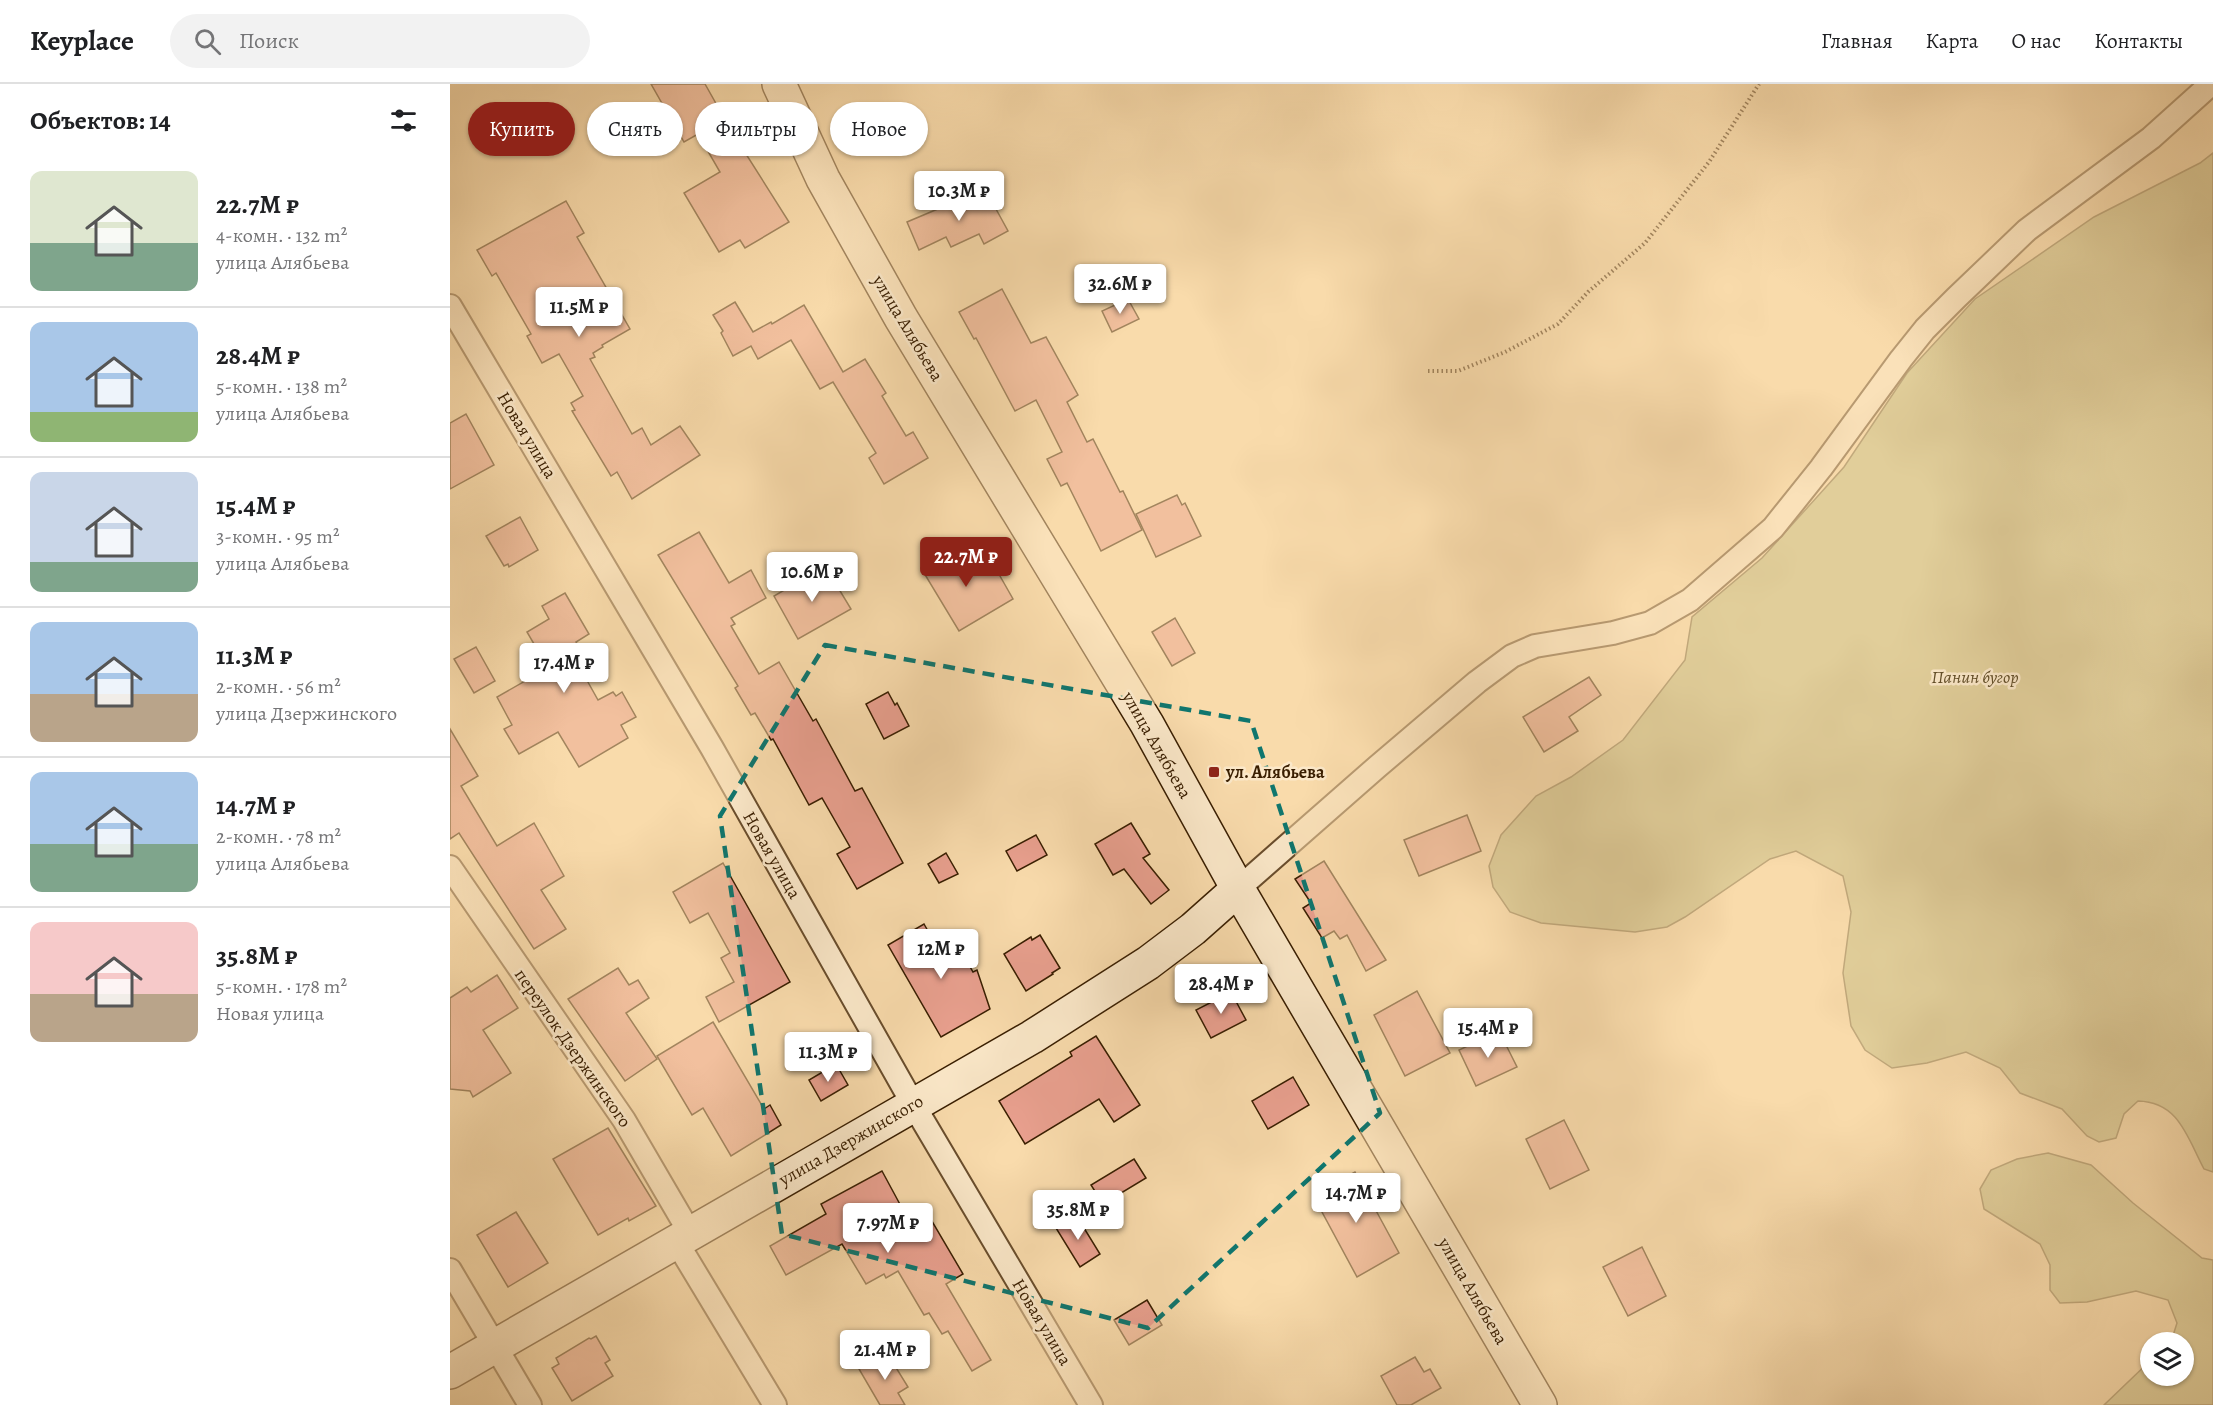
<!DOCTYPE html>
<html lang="ru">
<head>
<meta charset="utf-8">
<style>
	body { margin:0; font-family:Alegreya,serif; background:#f2f2f2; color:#202124; height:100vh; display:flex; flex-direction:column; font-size:22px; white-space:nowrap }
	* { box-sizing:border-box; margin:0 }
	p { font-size:20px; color:#757577 }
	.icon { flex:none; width:33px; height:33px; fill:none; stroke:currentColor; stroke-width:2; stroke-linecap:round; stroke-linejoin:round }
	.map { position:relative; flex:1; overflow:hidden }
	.details { display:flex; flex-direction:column; background:#fff; width:450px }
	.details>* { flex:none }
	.banner { position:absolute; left:18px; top:18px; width:570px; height:54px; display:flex; gap:12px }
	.fabs { position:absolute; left:1690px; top:1248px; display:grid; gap:12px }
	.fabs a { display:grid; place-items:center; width:54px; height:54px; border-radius:50%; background:#fff; box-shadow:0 2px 4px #0004; font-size:30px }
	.price { position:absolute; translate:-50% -51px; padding:0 14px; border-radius:6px; background:#fff; color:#222; font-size:20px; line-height:39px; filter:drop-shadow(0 2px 3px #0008) }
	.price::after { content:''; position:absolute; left:50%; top:36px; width:18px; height:14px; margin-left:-9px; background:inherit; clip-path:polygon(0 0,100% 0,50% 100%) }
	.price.active { background:#8f2418; color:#fff }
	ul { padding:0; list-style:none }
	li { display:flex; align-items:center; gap:18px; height:150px; padding:0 30px }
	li+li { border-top:2px solid #e0e0e0 }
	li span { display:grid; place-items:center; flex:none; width:168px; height:120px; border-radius:12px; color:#555 }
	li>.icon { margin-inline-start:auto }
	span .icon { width:72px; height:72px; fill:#fffc; stroke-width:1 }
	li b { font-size:26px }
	h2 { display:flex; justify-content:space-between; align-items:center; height:72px; padding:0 30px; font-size:26px }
	.tag { padding:0 21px; border-radius:27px; background:#fff; box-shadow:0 2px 4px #0004; font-size:21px; line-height:54px }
	.tag.active { background:#8f2418; color:#fff }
	header { display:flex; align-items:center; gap:36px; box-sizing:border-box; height:84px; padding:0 30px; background:#fff; border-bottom:2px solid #e0e0e0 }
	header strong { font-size:28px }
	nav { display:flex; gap:33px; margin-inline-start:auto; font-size:21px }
	.search { width:420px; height:54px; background:#f2f2f2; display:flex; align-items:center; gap:15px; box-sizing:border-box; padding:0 21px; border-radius:33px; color:#757577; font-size:22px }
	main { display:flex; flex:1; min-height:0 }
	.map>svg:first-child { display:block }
</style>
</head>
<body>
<header>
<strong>Keyplace</strong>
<div class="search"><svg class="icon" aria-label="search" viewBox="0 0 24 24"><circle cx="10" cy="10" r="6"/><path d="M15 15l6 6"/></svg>Поиск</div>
<nav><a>Главная</a><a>Карта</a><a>О нас</a><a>Контакты</a></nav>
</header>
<main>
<section class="details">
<h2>Объектов: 14<svg class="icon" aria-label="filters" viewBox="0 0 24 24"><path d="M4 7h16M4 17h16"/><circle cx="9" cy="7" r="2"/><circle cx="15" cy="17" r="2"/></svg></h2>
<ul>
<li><span style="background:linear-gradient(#dfe7d0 60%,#7fa58c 0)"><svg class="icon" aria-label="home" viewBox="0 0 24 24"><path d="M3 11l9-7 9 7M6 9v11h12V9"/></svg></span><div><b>22.7M ₽</b><p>4-комн. · 132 m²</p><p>улица Алябьева</p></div></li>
<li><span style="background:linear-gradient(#a9c7e8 75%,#8fb573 0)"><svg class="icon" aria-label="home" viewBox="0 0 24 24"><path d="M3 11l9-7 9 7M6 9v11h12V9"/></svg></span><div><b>28.4M ₽</b><p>5-комн. · 138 m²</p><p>улица Алябьева</p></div></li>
<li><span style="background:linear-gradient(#c9d6e8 75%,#7fa58c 0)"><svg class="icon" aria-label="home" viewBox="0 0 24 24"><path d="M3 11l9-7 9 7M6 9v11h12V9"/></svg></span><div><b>15.4M ₽</b><p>3-комн. · 95 m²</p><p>улица Алябьева</p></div></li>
<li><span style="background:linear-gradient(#a9c7e8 60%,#b9a48a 0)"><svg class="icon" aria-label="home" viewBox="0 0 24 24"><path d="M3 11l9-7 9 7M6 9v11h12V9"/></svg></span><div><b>11.3M ₽</b><p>2-комн. · 56 m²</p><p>улица Дзержинского</p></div></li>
<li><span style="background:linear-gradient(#a9c7e8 60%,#7fa58c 0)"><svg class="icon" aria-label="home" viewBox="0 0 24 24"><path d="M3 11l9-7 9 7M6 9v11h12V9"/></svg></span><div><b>14.7M ₽</b><p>2-комн. · 78 m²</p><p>улица Алябьева</p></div></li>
<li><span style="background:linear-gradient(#f6c9c9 60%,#b9a48a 0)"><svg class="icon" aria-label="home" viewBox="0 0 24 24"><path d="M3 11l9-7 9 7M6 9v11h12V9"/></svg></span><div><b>35.8M ₽</b><p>5-комн. · 178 m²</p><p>Новая улица</p></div></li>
</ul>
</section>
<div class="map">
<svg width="1763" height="1321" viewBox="0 0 1763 1321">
	<rect width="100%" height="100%" fill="#f9dbac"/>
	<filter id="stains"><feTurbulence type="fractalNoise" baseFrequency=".00333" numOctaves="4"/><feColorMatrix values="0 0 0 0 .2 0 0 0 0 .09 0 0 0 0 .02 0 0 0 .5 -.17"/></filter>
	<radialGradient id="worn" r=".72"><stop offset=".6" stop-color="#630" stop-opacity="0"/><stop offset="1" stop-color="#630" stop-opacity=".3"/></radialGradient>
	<g fill="#c3be86" stroke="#7e6e44" stroke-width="1.5">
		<path d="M 1763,69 L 1763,1088 L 1754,1085 C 1737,1053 1729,1018 1688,1017 L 1674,1030 L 1666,1054 L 1649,1058 L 1637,1052 L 1612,1025 L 1570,1009 L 1550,984 L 1516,968 L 1477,979 L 1442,984 L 1415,966 L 1401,942 L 1393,889 L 1401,828 L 1393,792 L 1346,767 L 1320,775 L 1235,833 L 1217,843 L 1185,848 L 1091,839 L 1060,828 L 1043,803 L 1039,782 L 1051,751 L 1086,712 L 1121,693 L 1173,656 L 1235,576 L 1242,533 L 1312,474 L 1394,383 L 1457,289 L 1525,215 L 1644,133 L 1750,79 Z"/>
		<path d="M 1598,1069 L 1641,1081 L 1683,1119 L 1752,1174 L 1763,1176 L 1763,1321 L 1654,1321 L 1701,1276 L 1701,1292 L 1734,1292 L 1734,1258 L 1721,1258 L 1727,1239 L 1718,1216 L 1686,1207 L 1637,1218 L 1610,1219 L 1600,1206 L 1600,1181 L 1590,1160 L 1534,1125 L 1530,1105 L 1541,1086 L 1567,1075 Z"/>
	</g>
	<g fill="#e9a08f" stroke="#391e01" stroke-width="1.5">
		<path d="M 201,0 L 255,0 L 295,71 L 296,70 L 339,138 L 295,164 L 290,156 L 269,168 L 234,109 L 270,88 L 248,50 L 234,58 Z"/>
		<path d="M 535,105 L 558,147 L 534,160 L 529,150 L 501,163 L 496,153 L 469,166 L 457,138 Z"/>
		<path d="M 116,117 L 134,149 L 127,153 L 180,245 L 152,261 L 153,263 L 143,269 L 145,273 L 140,275 L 182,350 L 192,344 L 201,361 L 230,342 L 250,371 L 182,415 L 167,388 L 161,392 L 122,327 L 125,326 L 121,319 L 133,312 L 109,270 L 92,279 L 77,252 L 81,250 L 46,189 L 42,192 L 27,166 Z"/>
		<path d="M 552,205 L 581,259 L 596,253 L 628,311 L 617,318 L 637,358 L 643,355 L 670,408 L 673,407 L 692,446 L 651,467 L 617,399 L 611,402 L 597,375 L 612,368 L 586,316 L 565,327 L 526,254 L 524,255 L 509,228 Z"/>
		<path d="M 678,215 L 689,235 L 662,248 L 652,227 Z"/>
		<path d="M 285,218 L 303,248 L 321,238 L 322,240 L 354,221 L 393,288 L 415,275 L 436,309 L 432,312 L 456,352 L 463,348 L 478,374 L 434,400 L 419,374 L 426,369 L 383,298 L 370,305 L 341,256 L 308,275 L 301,262 L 283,272 L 271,249 L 273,247 L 263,231 Z"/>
		<path d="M 16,330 L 44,381 L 0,405 L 0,339 Z"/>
		<path d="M 727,411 L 732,421 L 735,419 L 751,452 L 706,473 L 686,430 Z"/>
		<path d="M 70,433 L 88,466 L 59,483 L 58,480 L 54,482 L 36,452 Z"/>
		<path d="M 249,448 L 279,499 L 301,486 L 316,514 L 281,534 L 285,540 L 281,542 L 309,590 L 329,578 L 363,637 L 366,635 L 405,707 L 412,704 L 453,779 L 407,805 L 387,770 L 400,763 L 372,714 L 359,721 L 323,655 L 321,656 L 305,629 L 301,631 L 285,604 L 288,602 L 208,471 Z"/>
		<path d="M 509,462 L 524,489 L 542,478 L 563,515 L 509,547 L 471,484 Z"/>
		<path d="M 375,482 L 401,525 L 348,555 L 324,512 Z"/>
		<path d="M 115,509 L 139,550 L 126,558 L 132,568 L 124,573 L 148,616 L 163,608 L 166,612 L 172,608 L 186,633 L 171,641 L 178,654 L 129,683 L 108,648 L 69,670 L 54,645 L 62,641 L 47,613 L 98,584 L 77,548 L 99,535 L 92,522 Z"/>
		<path d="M 725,534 L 745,569 L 722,582 L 702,548 Z"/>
		<path d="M 26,563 L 45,597 L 24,609 L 4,575 Z"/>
		<path d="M 1139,593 L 1151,611 L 1119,633 L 1128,647 L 1094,668 L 1073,633 Z"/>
		<path d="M 438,608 L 445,621 L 447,619 L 459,642 L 434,655 L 416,620 Z"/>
		<path d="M 0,645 L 28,692 L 11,702 L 47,762 L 84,739 L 114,792 L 91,806 L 116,845 L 84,865 L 9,749 L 0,755 Z"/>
		<path d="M 1017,731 L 1031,767 L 969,792 L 954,756 Z"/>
		<path d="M 681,739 L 700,770 L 693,774 L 719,806 L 701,820 L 674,785 L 663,791 L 645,760 Z"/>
		<path d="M 586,751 L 597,771 L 567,787 L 556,767 Z"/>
		<path d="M 496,769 L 508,790 L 489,799 L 478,780 Z"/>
		<path d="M 874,777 L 936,876 L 916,887 L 897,851 L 890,855 L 884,847 L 872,854 L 853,824 L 861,819 L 845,795 Z"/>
		<path d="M 273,779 L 340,898 L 269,938 L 256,913 L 284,898 L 271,874 L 280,869 L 258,829 L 240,839 L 223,808 Z"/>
		<path d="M 474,840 L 487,863 L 504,854 L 523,888 L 527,886 L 540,925 L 491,953 L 438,861 Z"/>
		<path d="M 590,851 L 610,884 L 602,889 L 603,890 L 576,907 L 554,870 L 581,853 L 582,856 Z"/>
		<path d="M 168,884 L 179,901 L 188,896 L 199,914 L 176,929 L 207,975 L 175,997 L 118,915 Z"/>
		<path d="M 47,891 L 68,924 L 33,946 L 61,989 L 23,1013 L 20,1007 L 0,1005 L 0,914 L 17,903 L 21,908 Z"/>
		<path d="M 967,907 L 1000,969 L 955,992 L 924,931 Z"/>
		<path d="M 781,908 L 796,936 L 761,954 L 746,926 Z"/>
		<path d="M 263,938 L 314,1025 L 320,1021 L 331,1041 L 281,1072 L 253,1024 L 242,1031 L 207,972 Z"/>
		<path d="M 1049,947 L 1067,983 L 1026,1002 L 1009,966 Z"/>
		<path d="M 646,952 L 690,1021 L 664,1038 L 649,1015 L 575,1060 L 549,1017 L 622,972 L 620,968 Z"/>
		<path d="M 386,980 L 398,1001 L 371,1017 L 359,996 Z"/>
		<path d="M 843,993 L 859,1021 L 818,1045 L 802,1017 Z"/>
		<path d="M 1114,1036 L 1139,1086 L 1100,1105 L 1076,1055 Z"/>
		<path d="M 158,1044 L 206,1122 L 179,1137 L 178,1134 L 148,1151 L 103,1075 Z"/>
		<path d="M 684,1075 L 696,1094 L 653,1120 L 641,1101 Z"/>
		<path d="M 432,1087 L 459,1137 L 476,1127 L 513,1190 L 496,1200 L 541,1276 L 522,1287 L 498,1247 L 492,1250 L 479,1229 L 474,1231 L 448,1187 L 436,1194 L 434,1190 L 416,1200 L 392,1160 L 336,1191 L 320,1162 L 376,1130 L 371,1120 Z"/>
		<path d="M 905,1088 L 949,1169 L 907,1193 L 865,1115 L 871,1112 L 868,1108 Z"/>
		<path d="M 66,1128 L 98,1179 L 58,1203 L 27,1151 Z"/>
		<path d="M 626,1131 L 650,1170 L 630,1183 L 606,1144 Z"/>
		<path d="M 1192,1163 L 1216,1212 L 1178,1232 L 1153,1183 Z"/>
		<path d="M 697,1216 L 712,1241 L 679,1261 L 664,1236 Z"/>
		<path d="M 146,1252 L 160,1276 L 155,1279 L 163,1292 L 122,1317 L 102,1284 L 109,1280 L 106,1274 L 139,1254 L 141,1255 Z"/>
		<path d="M 437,1269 L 458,1303 L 448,1309 L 455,1321 L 430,1321 L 409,1285 Z"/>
		<path d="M 965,1273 L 974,1288 L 980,1285 L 991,1304 L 961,1321 L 947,1321 L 931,1292 Z"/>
	</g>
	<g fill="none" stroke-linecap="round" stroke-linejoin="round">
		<defs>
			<g id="street">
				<path d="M 0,222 L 262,664 L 463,1020 L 641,1321"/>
				<path d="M 0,783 L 174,1036 L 240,1149"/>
				<path d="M 788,805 L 927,683 L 1027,598 L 1062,572 L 1085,562 L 1163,549 L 1200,539 L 1240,516 L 1323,444 L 1371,384 L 1451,275 L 1475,245 L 1506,214 L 1577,146 L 1701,54 L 1761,0"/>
				<path d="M 226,1157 L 325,1321"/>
				<path d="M 0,1186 L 80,1321"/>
			</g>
			<g id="secondary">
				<path d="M 329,0 L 373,95 L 451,234 L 697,640 L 788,805 L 1090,1321"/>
				<path d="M 0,1288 L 582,953 L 698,879 L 743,845 L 788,805"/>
			</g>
		</defs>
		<use href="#street" stroke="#694d2c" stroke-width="26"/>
		<use href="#secondary" stroke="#391e01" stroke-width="36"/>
		<path stroke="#391e01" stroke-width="4" stroke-dasharray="1.5 3" stroke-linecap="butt" d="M 978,287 L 1008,287 L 1055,268 L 1108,240 L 1138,208 L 1195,159 L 1259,78 L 1309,0"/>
		<use href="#street" stroke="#fbe8c9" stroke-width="22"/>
		<use href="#secondary" stroke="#fbe8c9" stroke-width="33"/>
	</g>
	<path d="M0 0H1763V1321H0ZM 375,561 L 801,637 L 930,1029 L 698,1244 L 332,1150 L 270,732 Z" fill="#f9dbac" fill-opacity=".55" fill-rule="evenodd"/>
	<path fill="none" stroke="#0f766e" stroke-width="4.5" stroke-dasharray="12 8" stroke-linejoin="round" d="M 375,561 L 801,637 L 930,1029 L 698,1244 L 332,1150 L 270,732 Z"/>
	<rect fill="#8f2418" stroke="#fbe8c9" stroke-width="2" x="758" y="682" width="12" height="12" rx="3"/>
	<g text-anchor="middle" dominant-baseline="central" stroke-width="5" stroke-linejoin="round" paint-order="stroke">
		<g font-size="18" fill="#391e01" stroke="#fbe8c9">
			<text transform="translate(458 244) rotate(59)">улица Алябьева</text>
			<text transform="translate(77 351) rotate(59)">Новая улица</text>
			<text transform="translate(707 661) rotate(60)">улица Алябьева</text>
			<text transform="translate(322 771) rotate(60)">Новая улица</text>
			<text transform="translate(123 964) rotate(55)">переулок Дзержинского</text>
			<text transform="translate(401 1056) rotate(-30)">улица Дзержинского</text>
			<text transform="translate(1023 1207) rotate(60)">улица Алябьева</text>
			<text transform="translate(592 1238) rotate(59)">Новая улица</text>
		</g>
		<g font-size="18" font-style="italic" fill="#624e29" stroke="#fbe8c9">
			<text x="1525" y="593">Панин бугор</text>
		</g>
		<g font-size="18" font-weight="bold" fill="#391e01" stroke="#fbe8c9" text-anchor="start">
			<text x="776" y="688">ул. Алябьева</text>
		</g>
	</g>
	<rect width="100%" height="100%" filter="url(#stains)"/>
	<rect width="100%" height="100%" fill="url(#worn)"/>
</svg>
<div class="fabs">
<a><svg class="icon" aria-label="layers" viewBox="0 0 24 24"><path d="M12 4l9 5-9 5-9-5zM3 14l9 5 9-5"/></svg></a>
</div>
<b class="price" style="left:509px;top:138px">10.3M ₽</b>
<b class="price" style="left:670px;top:231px">32.6M ₽</b>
<b class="price" style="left:129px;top:254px">11.5M ₽</b>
<b class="price active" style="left:516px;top:504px">22.7M ₽</b>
<b class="price" style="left:362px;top:519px">10.6M ₽</b>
<b class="price" style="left:114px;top:610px">17.4M ₽</b>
<b class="price" style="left:491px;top:896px">12M ₽</b>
<b class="price" style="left:771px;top:931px">28.4M ₽</b>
<b class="price" style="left:1038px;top:975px">15.4M ₽</b>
<b class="price" style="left:378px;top:999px">11.3M ₽</b>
<b class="price" style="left:906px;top:1140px">14.7M ₽</b>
<b class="price" style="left:628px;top:1157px">35.8M ₽</b>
<b class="price" style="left:438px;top:1170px">7.97M ₽</b>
<b class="price" style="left:435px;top:1297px">21.4M ₽</b>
<div class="banner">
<a class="tag active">Купить</a>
<a class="tag">Снять</a>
<a class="tag">Фильтры</a>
<a class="tag">Новое</a>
</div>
</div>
</main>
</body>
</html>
